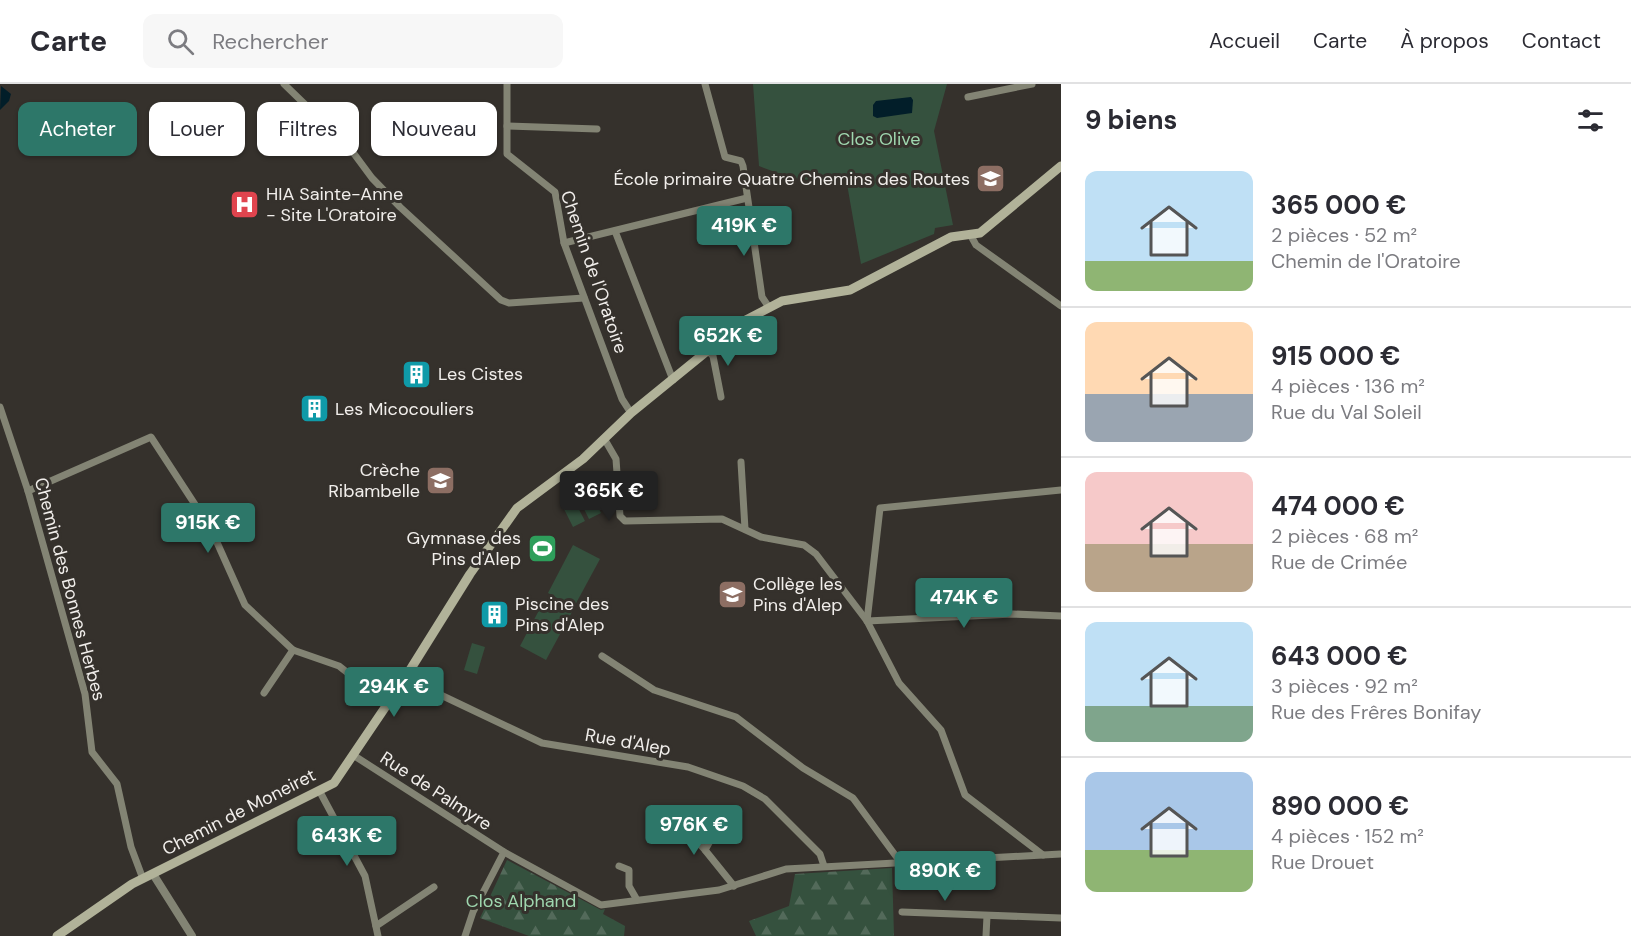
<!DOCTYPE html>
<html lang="fr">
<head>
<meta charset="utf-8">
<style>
	body { margin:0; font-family:"DM Sans",sans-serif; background:#f7f7f7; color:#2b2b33; height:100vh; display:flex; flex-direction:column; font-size:22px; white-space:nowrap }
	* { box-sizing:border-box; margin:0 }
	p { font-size:20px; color:#7c7c81 }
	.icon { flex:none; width:33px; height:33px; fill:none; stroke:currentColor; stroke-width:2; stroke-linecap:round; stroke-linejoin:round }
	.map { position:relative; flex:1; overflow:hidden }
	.drawer { display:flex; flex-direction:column; background:#fff; width:570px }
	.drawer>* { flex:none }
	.guide { position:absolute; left:18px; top:18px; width:570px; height:54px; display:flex; gap:12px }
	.price { position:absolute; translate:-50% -51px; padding:0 14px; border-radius:6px; background:#2d7769; color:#fff; font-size:20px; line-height:39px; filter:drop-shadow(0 2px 3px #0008) }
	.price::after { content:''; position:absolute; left:50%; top:36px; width:18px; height:14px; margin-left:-9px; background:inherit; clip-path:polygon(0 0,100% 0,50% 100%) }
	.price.current { background:#222; color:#fff }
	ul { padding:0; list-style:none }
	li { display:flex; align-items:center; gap:18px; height:150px; padding:0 24px }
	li+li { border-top:2px solid #e1e1e2 }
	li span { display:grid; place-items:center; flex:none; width:168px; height:120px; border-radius:12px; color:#555 }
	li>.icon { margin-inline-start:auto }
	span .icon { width:72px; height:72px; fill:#fffc; stroke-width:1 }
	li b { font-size:26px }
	h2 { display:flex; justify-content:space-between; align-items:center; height:72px; padding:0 24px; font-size:26px }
	.tag { padding:0 21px; border-radius:12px; background:#fff; box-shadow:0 2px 4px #0004; font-size:21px; line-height:54px }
	.tag.current { background:#2d7769; color:#fff }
	header { display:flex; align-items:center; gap:36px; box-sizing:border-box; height:84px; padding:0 30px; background:#fff; border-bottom:2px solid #e1e1e2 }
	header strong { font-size:28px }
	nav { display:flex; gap:33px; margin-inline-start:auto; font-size:21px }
	.search { width:420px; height:54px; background:#f7f7f7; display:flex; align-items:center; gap:15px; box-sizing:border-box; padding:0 21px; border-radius:12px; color:#7c7c81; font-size:22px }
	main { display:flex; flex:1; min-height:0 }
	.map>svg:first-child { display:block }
</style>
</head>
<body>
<header>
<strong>Carte</strong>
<div class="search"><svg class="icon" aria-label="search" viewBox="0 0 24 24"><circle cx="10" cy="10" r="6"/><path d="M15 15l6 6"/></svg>Rechercher</div>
<nav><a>Accueil</a><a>Carte</a><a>À propos</a><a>Contact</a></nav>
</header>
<main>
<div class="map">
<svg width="1061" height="852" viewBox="0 0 1061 852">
	<defs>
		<pattern id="forest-firs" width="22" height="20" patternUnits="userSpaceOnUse" patternTransform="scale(1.5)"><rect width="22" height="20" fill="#35513e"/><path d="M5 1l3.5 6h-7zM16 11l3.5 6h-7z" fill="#536a5a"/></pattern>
	</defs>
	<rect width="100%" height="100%" fill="#35312c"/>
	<g fill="url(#forest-firs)">
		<path d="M 507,776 L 601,826 L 605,825 L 603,830 L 625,842 L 624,852 L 529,852 L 480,834 Z"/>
		<path d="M 892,784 L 894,852 L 756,852 L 749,837 L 789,822 L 795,790 Z"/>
	</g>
	<g fill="#35513e">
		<path d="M 753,0 L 947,0 L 934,47 L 953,141 L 935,144 L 934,150 L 861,180 L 847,100 L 791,94 L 759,82 Z"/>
		<path d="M 588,403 L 601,429 L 589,435 L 576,409 Z"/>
		<path d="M 572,412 L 585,437 L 573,443 L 560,417 Z"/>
		<path d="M 573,461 L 600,475 L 574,523 L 548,509 Z"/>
		<path d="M 545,515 L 572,528 L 546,576 L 520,562 Z"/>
		<path d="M 472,559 L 485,563 L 477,590 L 464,586 Z"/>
	</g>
	<g fill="#021e29">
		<path d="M 1,2 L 11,10 L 9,17 L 0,26 Z"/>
		<path d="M 911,13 L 913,16 L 912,29 L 877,34 L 873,32 L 873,21 L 876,17 Z"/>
	</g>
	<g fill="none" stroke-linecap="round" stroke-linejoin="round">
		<g stroke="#838474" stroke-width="7">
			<path d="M 284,0 L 349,63 L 372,94 L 400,123 L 501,216 L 509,219 L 584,214"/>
			<path d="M 507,0 L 507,70 L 555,108 L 564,159 L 622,315 L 631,329"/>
			<path d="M 705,0 L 725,73 L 741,77 L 743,82 L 762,213 L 768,222"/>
			<path d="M 968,13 L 1032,0"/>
			<path d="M 507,42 L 597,45"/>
			<path d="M 615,147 L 673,296"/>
			<path d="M 971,152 L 976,161 L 1061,222"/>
			<path d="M 564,159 L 747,114"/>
			<path d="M 708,267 L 713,272 L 721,313"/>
			<path d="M 0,323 L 28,407 L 85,610 L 92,668 L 117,700 L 131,763 L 143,795"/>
			<path d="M 605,356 L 616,375 L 620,432 L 625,437 L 722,435 L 761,453 L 804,461 L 816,470 L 867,537 L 899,599 L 941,646 L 965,711 L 1043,771 L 1061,770"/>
			<path d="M 741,378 L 745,445"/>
			<path d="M 1061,406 L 880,424 L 867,537 L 1013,530 L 1061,532"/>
			<path d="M 28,407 L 151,353 L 211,445 L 245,521 L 293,566 L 339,582 L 387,620"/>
			<path d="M 602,572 L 654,606 L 736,633 L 803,684 L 853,714 L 901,779"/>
			<path d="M 405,594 L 542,659 L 688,683 L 743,702 L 765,715 L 820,770 L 824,782"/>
			<path d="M 264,609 L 293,566"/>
			<path d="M 353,671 L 504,768 L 601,821 L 719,806 L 786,785 L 1043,771"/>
			<path d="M 320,708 L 365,792 L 378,852"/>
			<path d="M 723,734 L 705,766 L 734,802"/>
			<path d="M 694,754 L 705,766"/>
			<path d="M 619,782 L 629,786 L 629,802 L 637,816"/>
			<path d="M 902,828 L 1061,834"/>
			<path d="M 376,842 L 434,803"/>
			<path d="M 465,852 L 473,828 L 504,768"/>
			<path d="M 986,852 L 987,832"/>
		</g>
		<path stroke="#838474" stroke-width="8" d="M 153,790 L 192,852"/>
		<path stroke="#b1b299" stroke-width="9" d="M 57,852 L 132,800 L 334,699 L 405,594 L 470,490 L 517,424 L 583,375 L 631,329 L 744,237 L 782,217 L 850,206 L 951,153 L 980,149 L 1061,82"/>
	</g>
	<defs>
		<symbol id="school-square" viewBox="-11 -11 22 22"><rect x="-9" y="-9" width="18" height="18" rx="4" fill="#8d6e63" stroke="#35312c"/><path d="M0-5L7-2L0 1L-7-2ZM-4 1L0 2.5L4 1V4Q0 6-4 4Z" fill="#fff"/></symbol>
		<symbol id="hospital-square" viewBox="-11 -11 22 22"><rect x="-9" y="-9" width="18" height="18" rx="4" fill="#e0444e" stroke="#35312c"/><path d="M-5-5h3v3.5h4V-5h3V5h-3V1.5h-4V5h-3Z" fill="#fff"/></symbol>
		<symbol id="building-square" viewBox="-11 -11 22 22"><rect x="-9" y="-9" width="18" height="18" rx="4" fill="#0f9aa8" stroke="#35312c"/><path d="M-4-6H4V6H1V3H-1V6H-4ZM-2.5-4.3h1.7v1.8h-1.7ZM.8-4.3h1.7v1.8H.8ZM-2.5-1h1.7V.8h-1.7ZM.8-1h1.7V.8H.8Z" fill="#fff"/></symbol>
		<symbol id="stadium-square" viewBox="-11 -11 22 22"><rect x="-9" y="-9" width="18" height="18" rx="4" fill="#2e9e5b" stroke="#35312c"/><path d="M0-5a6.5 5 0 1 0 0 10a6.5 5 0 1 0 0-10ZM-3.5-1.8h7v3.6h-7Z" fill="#fff"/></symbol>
	</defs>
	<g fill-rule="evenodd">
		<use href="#school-square" x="974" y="78" width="33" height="33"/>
		<use href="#hospital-square" x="228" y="104" width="33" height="33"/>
		<use href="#building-square" x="400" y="274" width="33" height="33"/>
		<use href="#building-square" x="298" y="308" width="33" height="33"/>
		<use href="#school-square" x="424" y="380" width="33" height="33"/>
		<use href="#stadium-square" x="526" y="448" width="33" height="33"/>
		<use href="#school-square" x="716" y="494" width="33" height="33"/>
		<use href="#building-square" x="478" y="514" width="33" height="33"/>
	</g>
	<g text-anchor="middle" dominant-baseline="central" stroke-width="6" stroke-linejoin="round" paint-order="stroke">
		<g font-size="18" fill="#9fd7af" stroke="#35312c">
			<text x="879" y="55">Clos Olive</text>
			<text x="521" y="817">Clos Alphand</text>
		</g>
		<g font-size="18" fill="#f1eeeb" stroke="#35312c" text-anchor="start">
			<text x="970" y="95" text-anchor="end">École primaire Quatre Chemins des Routes</text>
			<text x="266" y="110">HIA Sainte-Anne<tspan x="266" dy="21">- Site L'Oratoire</tspan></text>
			<text x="438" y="290">Les Cistes</text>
			<text x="335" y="325">Les Micocouliers</text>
			<text x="420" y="386" text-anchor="end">Crèche<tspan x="420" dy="21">Ribambelle</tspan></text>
			<text x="521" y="454" text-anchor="end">Gymnase des<tspan x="521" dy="21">Pins d'Alep</tspan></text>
			<text x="753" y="500">Collège les<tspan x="753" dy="21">Pins d'Alep</tspan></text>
			<text x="515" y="520">Piscine des<tspan x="515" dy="21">Pins d'Alep</tspan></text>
		</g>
		<g font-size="18" fill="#f1eeeb" stroke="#35312c">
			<text transform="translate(594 188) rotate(71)">Chemin de l'Oratoire</text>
			<text transform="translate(70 505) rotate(75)">Chemin des Bonnes Herbes</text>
			<text transform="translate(628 658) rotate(10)">Rue d'Alep</text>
			<text transform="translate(436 707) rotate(33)">Rue de Palmyre</text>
			<text transform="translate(239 728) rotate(-27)">Chemin de Moneiret</text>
		</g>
	</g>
</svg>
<b class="price" style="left:744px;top:173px">419K €</b>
<b class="price" style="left:728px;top:283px">652K €</b>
<b class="price current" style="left:609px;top:438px">365K €</b>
<b class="price" style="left:208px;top:470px">915K €</b>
<b class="price" style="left:964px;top:545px">474K €</b>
<b class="price" style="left:394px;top:634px">294K €</b>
<b class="price" style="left:694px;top:772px">976K €</b>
<b class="price" style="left:347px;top:783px">643K €</b>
<b class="price" style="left:945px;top:818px">890K €</b>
<div class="guide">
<a class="tag current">Acheter</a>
<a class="tag">Louer</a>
<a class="tag">Filtres</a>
<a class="tag">Nouveau</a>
</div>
</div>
<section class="drawer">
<h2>9 biens<svg class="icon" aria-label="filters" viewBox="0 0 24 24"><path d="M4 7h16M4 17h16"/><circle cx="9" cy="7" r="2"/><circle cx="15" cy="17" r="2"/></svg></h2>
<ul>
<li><span style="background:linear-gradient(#bfe0f5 75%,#8fb573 0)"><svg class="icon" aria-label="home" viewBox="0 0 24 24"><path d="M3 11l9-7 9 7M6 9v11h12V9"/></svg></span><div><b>365 000 €</b><p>2 pièces · 52 m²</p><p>Chemin de l'Oratoire</p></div></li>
<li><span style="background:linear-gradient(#ffd9b3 60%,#9aa5b1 0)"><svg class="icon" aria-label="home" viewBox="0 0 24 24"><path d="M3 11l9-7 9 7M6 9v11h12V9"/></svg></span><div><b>915 000 €</b><p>4 pièces · 136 m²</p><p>Rue du Val Soleil</p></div></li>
<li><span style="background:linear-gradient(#f6c9c9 60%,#b9a48a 0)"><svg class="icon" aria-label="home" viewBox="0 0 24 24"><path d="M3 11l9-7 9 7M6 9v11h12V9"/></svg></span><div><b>474 000 €</b><p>2 pièces · 68 m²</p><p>Rue de Crimée</p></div></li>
<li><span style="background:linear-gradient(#bfe0f5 70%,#7fa58c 0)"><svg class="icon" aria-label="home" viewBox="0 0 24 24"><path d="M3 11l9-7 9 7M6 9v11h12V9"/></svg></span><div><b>643 000 €</b><p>3 pièces · 92 m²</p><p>Rue des Frêres Bonifay</p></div></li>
<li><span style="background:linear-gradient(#a9c7e8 65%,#8fb573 0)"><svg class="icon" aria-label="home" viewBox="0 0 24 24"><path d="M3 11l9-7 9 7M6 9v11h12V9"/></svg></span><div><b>890 000 €</b><p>4 pièces · 152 m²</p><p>Rue Drouet</p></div></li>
</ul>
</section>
</main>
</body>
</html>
